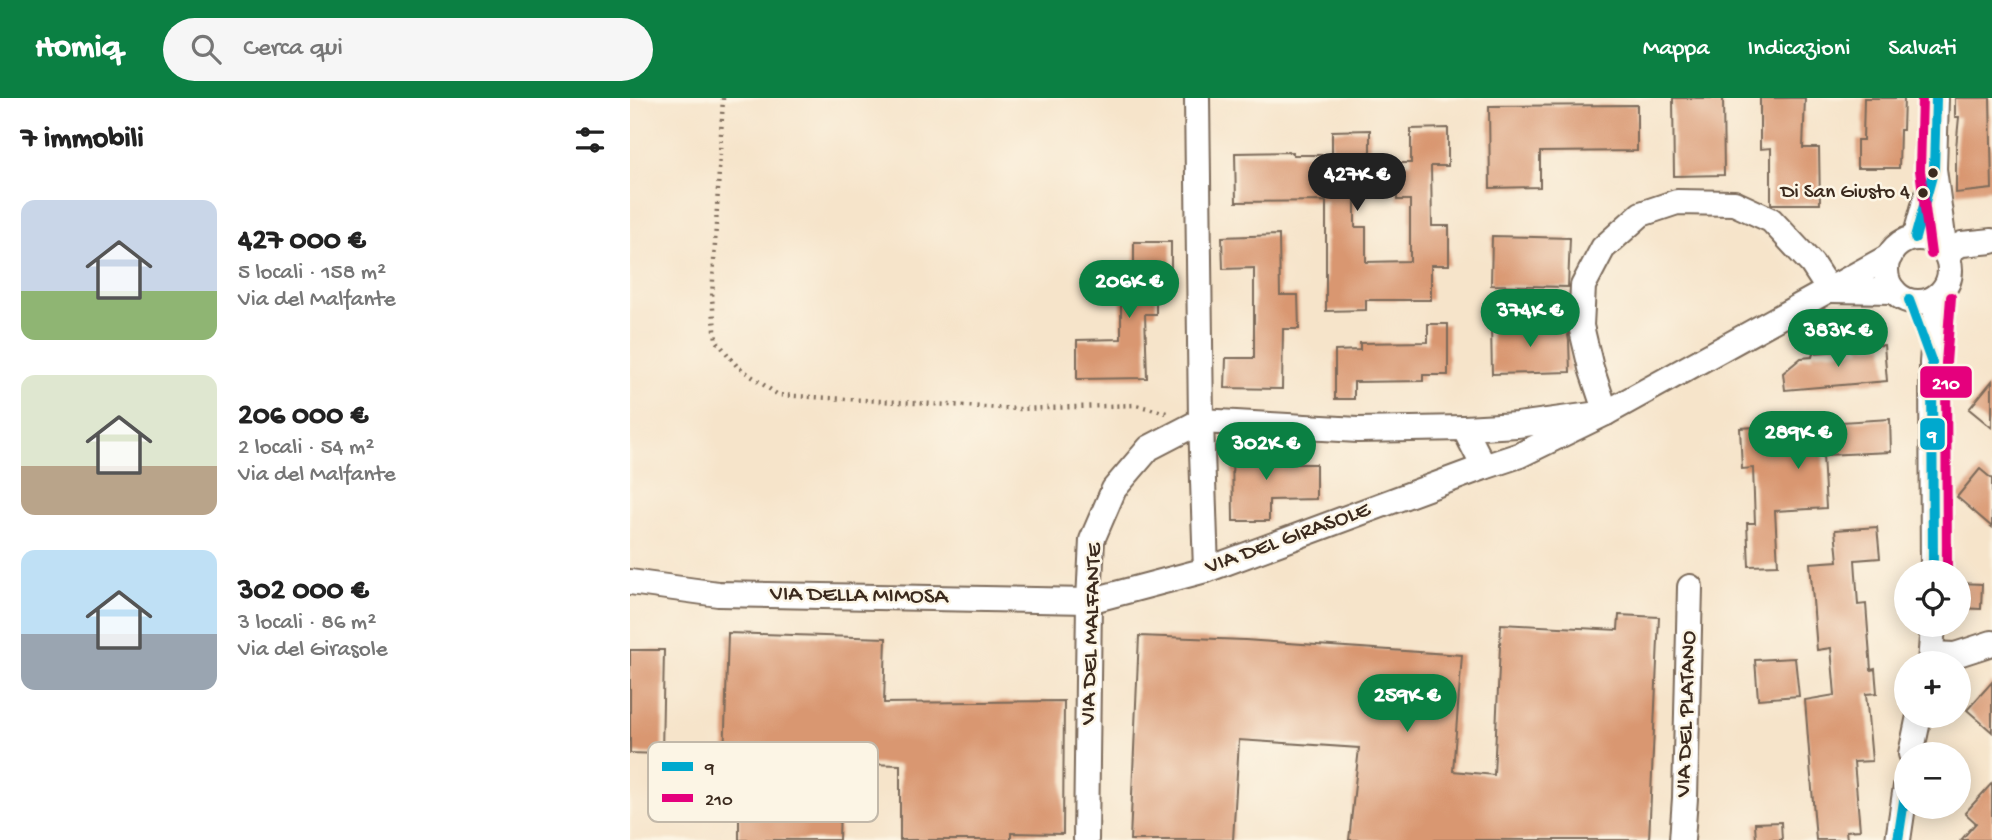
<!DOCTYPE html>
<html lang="it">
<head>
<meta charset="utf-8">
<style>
	body { margin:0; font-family:"Gochi Hand",sans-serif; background:#f6f6f6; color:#222; height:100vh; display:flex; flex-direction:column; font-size:26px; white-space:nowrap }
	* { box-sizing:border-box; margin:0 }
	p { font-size:23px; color:#767676 }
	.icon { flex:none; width:38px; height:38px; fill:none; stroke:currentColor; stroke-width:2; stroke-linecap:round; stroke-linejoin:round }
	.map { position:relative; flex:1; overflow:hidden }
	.details { display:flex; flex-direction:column; background:#fff; width:630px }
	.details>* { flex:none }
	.fabs { position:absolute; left:1264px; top:462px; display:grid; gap:14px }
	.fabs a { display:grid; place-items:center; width:77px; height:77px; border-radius:50%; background:#fff; box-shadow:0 4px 18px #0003; font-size:35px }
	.price { position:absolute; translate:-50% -60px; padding:0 16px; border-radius:24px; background:#0b8043; color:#fff; font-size:23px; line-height:46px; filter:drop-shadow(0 2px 4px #0008) }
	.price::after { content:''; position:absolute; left:50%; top:42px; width:21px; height:16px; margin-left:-10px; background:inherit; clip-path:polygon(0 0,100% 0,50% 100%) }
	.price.current { background:#222; color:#fff }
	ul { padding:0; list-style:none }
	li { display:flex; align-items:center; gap:21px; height:175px; padding:0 21px }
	li span { display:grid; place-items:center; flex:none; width:196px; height:140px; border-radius:14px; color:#555 }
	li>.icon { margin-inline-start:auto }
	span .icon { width:84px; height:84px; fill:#fffc; stroke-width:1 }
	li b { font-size:30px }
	h2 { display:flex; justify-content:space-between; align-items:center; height:84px; padding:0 21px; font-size:30px }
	header { display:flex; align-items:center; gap:42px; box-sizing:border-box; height:98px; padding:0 35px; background:#0b8043; color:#fff }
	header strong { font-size:33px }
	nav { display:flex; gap:38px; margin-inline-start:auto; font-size:24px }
	.search { width:490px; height:63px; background:#f6f6f6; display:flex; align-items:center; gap:18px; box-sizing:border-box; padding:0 24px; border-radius:38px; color:#767676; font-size:26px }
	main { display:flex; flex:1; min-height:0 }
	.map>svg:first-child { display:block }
</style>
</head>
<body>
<header>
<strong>Homiq</strong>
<div class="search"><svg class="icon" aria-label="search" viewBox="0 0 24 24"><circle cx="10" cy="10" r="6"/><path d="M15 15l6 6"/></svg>Cerca qui</div>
<nav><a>Mappa</a><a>Indicazioni</a><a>Salvati</a></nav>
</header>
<main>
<section class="details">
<h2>7 immobili<svg class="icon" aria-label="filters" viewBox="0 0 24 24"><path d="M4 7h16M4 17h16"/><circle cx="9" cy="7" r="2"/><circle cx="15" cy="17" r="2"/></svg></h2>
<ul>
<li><span style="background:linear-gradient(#c9d6e8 65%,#8fb573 0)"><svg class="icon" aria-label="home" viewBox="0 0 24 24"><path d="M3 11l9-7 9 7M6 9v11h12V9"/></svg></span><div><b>427 000 €</b><p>5 locali · 158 m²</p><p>Via del Malfante</p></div></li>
<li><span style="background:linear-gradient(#dfe7d0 65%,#b9a48a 0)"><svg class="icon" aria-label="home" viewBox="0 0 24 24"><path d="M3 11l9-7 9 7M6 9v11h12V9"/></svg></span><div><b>206 000 €</b><p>2 locali · 54 m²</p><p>Via del Malfante</p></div></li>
<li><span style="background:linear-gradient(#bfe0f5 60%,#9aa5b1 0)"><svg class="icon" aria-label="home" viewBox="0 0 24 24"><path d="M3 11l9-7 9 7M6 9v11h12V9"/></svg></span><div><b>302 000 €</b><p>3 locali · 86 m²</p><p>Via del Girasole</p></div></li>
</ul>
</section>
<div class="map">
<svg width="1362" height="742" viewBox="0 0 1362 742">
	<rect width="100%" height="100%" fill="#fcf5e5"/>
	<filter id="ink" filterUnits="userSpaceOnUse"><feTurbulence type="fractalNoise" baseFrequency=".0143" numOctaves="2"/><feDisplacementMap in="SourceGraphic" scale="14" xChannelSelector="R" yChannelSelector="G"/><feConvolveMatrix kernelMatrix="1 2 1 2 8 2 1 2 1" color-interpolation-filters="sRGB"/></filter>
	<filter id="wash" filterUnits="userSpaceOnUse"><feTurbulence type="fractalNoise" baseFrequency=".00686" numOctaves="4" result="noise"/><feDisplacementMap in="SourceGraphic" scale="28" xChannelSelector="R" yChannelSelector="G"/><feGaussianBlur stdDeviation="1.57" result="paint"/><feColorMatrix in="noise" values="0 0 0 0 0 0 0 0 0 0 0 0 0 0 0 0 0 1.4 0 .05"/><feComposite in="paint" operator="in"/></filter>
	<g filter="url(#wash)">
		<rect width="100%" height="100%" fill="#f6e4ca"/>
		<g id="blocks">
			<g fill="#d99771">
				<path d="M 1043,0 L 1093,0 L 1094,77 L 1044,78 Z"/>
				<path d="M 1130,0 L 1175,0 L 1173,50 L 1189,50 L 1190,106 L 1141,106 L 1141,50 L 1130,51 Z"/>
				<path d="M 1234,0 L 1274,0 L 1273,32 L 1270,32 L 1269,70 L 1227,70 L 1227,42 L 1233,42 Z"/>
				<path d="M 1325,0 L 1360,0 L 1362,91 L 1326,95 L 1326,50 L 1329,19 L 1325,19 Z"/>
				<path d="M 1007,7 L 1007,53 L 910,54 L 910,89 L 860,90 L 859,8 Z"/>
				<path d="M 818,30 L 818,68 L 801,68 L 802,128 L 819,128 L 819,167 L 801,167 L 801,202 L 736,202 L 736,212 L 696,213 L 696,103 L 606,104 L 605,55 L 663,54 L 663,57 L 702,57 L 702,33 L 740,32 L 740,62 L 725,62 L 725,129 L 736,129 L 736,164 L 780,163 L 780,102 L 767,102 L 766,65 L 781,65 L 781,31 Z"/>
				<path d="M 649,137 L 650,197 L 668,197 L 669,231 L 653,231 L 652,291 L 595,290 L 596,260 L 624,260 L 624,170 L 593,171 L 592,139 Z"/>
				<path d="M 862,138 L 940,140 L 938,189 L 861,187 Z"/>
				<path d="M 504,144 L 541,144 L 541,182 L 526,182 L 526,216 L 515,216 L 517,280 L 447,281 L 447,242 L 491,241 L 491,179 L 504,179 Z"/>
				<path d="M 936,225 L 939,243 L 940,274 L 862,276 L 861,227 Z"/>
				<path d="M 798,226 L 818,226 L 818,277 L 793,277 L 793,283 L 724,284 L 724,301 L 705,301 L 705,253 L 730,252 L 730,245 L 798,244 Z"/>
				<path d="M 1254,247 L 1257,283 L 1155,292 L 1153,275 L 1171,260 L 1182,259 L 1183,255 L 1230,252 L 1230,249 Z"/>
				<path d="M 1362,283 L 1362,330 L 1339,311 Z"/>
				<path d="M 1260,321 L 1261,354 L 1193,357 L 1196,410 L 1145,413 L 1148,467 L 1119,468 L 1117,425 L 1125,425 L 1123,370 L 1112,371 L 1110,330 Z"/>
				<path d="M 602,345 L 637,345 L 637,366 L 686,366 L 686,401 L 639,402 L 639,423 L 603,423 Z"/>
				<path d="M 1350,371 L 1362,381 L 1362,429 L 1327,399 Z"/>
				<path d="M 1247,429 L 1250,460 L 1225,462 L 1228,507 L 1236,506 L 1241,572 L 1245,571 L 1247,595 L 1236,596 L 1242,663 L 1224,664 L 1230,732 L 1216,733 L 1217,742 L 1186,742 L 1175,602 L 1205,597 L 1201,550 L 1187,552 L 1180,465 L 1208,463 L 1205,432 Z"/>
				<path d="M 1328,485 L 1352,486 L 1351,511 L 1328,510 Z"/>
				<path d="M 989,517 L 1029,519 L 1019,742 L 719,742 L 729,650 L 609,642 L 603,742 L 500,742 L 509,538 L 615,542 L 832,557 L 823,673 L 864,677 L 871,526 L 988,532 Z"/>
				<path d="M 98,535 L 256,540 L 254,605 L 434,603 L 433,736 L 381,735 L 381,742 L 270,742 L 270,667 L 94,662 Z"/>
				<path d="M 0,552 L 34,552 L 32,656 L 0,655 Z"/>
				<path d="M 1165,560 L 1169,598 L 1128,601 L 1125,562 Z"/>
				<path d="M 1362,584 L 1362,634 L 1337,612 Z"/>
				<path d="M 1362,685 L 1362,742 L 1331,742 L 1346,725 L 1335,715 Z"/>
				<path d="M 109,708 L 210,708 L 209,742 L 109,742 Z"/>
				<path d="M 1151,724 L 1152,742 L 1126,742 L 1125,725 Z"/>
			</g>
		</g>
	</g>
	<g filter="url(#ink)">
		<use href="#blocks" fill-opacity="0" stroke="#7c6b5a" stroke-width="2"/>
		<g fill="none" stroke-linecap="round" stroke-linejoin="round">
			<defs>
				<g id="minor">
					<path d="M 567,0 L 571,323 L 576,472"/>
					<path d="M 1306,0 L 1304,71 L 1315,154"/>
					<path d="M 1285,140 L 1301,82"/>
					<circle cx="1288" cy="172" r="32"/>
					<path d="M 1315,154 L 1332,146 L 1362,143"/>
					<path d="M 1200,192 L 1264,193"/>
					<path d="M 976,315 L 887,327 L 834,330 L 854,369 L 890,357 L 976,315 L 1260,158"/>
					<path d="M 976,315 L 961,270 L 951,228 L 953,188 L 973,150 L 1011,116 L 1047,104 L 1104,105 L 1141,122 L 1182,166 L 1199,192"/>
					<path d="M 571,323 L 728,332 L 834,330"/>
					<path d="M 1303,474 L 1302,265 L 1307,198"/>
					<path d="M 0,484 L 88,496 L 459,503 L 576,472 L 854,369"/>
					<path d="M 1302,556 L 1325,557 L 1362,545"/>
					<path d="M 1300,565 L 1303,527"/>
					<path d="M 1281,656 L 1289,618"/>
					<path d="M 456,742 L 459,503 L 462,442 L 484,391 L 519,350 L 571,323"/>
					<path d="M 1052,742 L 1055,700 L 1060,489"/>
					<path d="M 1268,742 L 1276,688"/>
				</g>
			</defs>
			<use href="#minor" stroke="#7c6b5a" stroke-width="28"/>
			<path stroke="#7c6b5a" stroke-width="4.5" stroke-dasharray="2 5" stroke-linecap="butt" d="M 93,0 L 82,200 L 86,242 L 107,268 L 148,297 L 388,311 L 506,307 L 537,315"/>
			<use href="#minor" stroke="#fff" stroke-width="24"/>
			<defs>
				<g id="bus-1">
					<path d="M 1285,140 L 1304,71 L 1306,0"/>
					<path d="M 1279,202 L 1302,265 L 1303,474"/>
					<path d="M 1268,742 L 1276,690"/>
				</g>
				<g id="bus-2">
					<path d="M 1292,0 L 1290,72 L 1301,156"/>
					<path d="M 1317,474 L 1316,265 L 1321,199"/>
				</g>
			</defs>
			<use href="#bus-1" stroke="#fcf5e5" stroke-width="16"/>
			<use href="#bus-2" stroke="#fcf5e5" stroke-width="16"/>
			<use href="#bus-1" stroke="#00a9ce" stroke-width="10"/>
			<use href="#bus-2" stroke="#e5007d" stroke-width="10"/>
		</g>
	</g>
	<g fill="#3b2a1e" stroke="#fcf5e5" stroke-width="2.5">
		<circle cx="1303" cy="75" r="6"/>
		<circle cx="1293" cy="95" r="6"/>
	</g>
	<g text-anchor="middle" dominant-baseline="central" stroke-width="5" stroke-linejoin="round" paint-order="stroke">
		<g font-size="21" fill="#3b2a1e" stroke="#fcf5e5" text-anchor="end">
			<text x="1280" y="95">Di San Giusto 4</text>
		</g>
		<g font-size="23" fill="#3b2a1e" stroke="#fcf5e5">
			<text transform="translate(658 441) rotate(-20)">VIA DEL GIRASOLE</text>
			<text transform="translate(229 498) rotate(1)">VIA DELLA MIMOSA</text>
			<text transform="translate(462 536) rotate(-88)">VIA DEL MALFANTE</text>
			<text transform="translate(1057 616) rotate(-88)">VIA DEL PLATANO</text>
		</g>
	</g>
	<rect x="18" y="644" width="230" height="80" rx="10" fill="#fcf5e5" stroke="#c2b8a9" stroke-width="2"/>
	<rect x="32" y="664" width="31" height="9" fill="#00a9ce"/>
	<rect x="32" y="696" width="31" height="8" fill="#e5007d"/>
	<g font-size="19" fill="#3b2a1e">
		<text x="75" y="675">9</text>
		<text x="75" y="707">210</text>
	</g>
	<g stroke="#fcf5e5" stroke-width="2.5">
		<rect x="1289" y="267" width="54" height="34" rx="7" fill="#e5007d"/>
		<rect x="1289" y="319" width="27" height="34" rx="7" fill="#00a9ce"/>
	</g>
	<g font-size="19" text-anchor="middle" font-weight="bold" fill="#fff">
		<text x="1316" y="291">210</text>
		<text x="1302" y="343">9</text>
	</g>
</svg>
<div class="fabs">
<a><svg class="icon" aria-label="locate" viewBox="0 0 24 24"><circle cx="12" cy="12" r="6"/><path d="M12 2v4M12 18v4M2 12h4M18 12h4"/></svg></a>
<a>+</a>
<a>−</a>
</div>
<b class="price current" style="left:727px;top:115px">427K €</b>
<b class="price" style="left:499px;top:222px">206K €</b>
<b class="price" style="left:900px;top:251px">374K €</b>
<b class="price" style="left:1208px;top:271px">383K €</b>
<b class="price" style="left:1168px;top:373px">289K €</b>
<b class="price" style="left:636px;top:384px">302K €</b>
<b class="price" style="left:777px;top:636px">259K €</b>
</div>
</main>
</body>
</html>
